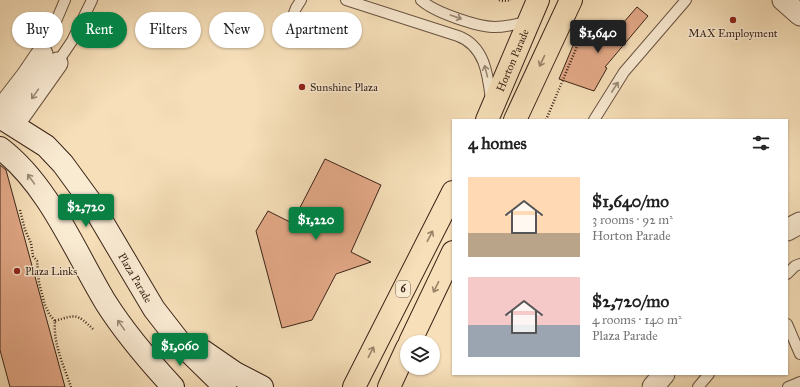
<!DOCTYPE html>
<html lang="en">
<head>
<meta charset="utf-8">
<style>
	body { margin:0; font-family:"IM FELL Great Primer",serif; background:#f6f6f6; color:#222; height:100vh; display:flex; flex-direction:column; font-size:15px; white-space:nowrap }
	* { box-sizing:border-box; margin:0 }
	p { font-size:13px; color:#767676 }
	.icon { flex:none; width:22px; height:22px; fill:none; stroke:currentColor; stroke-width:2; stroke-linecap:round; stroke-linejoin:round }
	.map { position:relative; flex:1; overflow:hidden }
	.sheet { position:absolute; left:452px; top:119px; width:336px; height:256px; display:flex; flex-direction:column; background:#fff; border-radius:0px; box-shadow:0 1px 3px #0004 }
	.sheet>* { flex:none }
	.banner { position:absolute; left:12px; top:12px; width:380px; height:36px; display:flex; gap:8px }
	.controls { position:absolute; left:400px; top:335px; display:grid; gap:8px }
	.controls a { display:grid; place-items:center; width:40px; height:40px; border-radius:50%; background:#fff; box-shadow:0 1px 3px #0004; font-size:20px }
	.price { position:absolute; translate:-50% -34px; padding:0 9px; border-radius:4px; background:#0b8043; color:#fff; font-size:13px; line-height:26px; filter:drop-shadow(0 1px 2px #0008) }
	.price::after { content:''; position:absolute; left:50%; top:24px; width:12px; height:9px; margin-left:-6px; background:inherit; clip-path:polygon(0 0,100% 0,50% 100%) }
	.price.current { background:#222; color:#fff }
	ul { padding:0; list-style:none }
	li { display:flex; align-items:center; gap:12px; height:100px; padding:0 16px }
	li span { display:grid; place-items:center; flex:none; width:112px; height:80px; border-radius:0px; color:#555 }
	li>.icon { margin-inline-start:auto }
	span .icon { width:48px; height:48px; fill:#fffc; stroke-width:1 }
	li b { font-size:17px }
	h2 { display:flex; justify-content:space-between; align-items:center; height:48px; padding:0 16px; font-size:17px }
	.tag { padding:0 14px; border-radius:18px; background:#fff; box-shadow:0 1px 3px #0004; font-size:14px; line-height:36px }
	.tag.current { background:#0b8043; color:#fff }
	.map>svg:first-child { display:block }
</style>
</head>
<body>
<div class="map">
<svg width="800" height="387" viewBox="0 0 800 387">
	<rect width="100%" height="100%" fill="#f6dfb9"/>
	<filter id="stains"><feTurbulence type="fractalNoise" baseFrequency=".005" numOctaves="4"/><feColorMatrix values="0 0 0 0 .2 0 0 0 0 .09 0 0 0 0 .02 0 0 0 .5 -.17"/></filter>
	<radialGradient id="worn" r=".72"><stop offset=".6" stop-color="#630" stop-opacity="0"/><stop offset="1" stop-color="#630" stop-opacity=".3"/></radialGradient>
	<g fill="#e4a988" stroke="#3a2417">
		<path d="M 637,7 L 648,16 L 605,67 L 607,68 L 594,91 L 559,79 L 577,36 L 603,46 Z"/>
		<path d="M 325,159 L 381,185 L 351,252 L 371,262 L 336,274 L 312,320 L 282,328 L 256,231 L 268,211 L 292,223 Z"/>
		<path d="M 0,165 L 6,170 L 65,387 L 10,387 L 0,350 Z"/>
	</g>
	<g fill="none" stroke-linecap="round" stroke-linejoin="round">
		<defs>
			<g id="lane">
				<path d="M 346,0 L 458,36 C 485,46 488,75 491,100"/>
				<path d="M 421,0 C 434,12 477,27 495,27 C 506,27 518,24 529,21"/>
				<path d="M 289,26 L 296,8 L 301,0"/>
				<path d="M 42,54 L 65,0"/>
				<path d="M 57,63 L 72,41 L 92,0"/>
				<path d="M 594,120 L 624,72 L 686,0"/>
				<path d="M 787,274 L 795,266 L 800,264"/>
				<path d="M 787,324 L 800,354"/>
				<path d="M 698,387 L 709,374"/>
				<path d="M 788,387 L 800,382"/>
			</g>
			<g id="street">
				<path d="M 783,0 L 800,15"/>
				<path d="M 0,111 L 27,76 L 42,54"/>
				<path d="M 13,125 L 57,63"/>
				<path d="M 787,230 L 800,223"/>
				<path d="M 653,387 L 664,374"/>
			</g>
			<g id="secondary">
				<path id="s1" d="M 0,117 L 46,146 L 63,164 L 90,201 L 154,309 L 182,345 L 225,387"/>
				<path d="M 0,148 C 49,185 75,252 106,303 C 125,333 149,361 173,387"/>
				<path d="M 203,351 L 235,373 L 262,387"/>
			</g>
			<g id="primary">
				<path id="s2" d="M 487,120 L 538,0"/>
				<path d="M 515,120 L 571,0"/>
				<path d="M 410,342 L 453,252"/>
				<path d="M 354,387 L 453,192"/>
				<path d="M 389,387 L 407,348"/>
			</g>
		</defs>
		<use href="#lane" stroke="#695340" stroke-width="12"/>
		<use href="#street" stroke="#695340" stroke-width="23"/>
		<use href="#secondary" stroke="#3a2417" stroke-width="24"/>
		<use href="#primary" stroke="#3a2417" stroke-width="24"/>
		<g stroke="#3a2417" stroke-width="2.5" stroke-dasharray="1 2" stroke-linecap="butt">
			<path d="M 499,0 L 503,1 L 511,0"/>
			<path d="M 546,120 L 581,37 L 590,28 L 602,20"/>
			<path d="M 20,210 L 25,230 L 31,243 L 33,256 L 37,261 L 39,283 L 45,305 L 49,314 L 55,321 C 53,344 64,366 71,387"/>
			<path d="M 55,321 C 77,314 77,314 93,329"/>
		</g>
		<use href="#lane" stroke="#f9ead2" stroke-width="10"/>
		<use href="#street" stroke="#f9ead2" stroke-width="21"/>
		<use href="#secondary" stroke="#f9ead2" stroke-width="22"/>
		<use href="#primary" stroke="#f6dfb9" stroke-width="22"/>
	</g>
	<defs><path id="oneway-shaft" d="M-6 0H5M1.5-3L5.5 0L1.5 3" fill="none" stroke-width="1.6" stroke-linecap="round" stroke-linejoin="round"/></defs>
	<g stroke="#9a8774">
		<use href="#oneway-shaft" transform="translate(456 17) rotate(19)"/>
		<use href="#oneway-shaft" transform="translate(486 71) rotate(-104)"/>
		<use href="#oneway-shaft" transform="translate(615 87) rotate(-57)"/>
		<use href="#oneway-shaft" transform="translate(35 94) rotate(125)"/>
		<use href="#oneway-shaft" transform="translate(31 179) rotate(-126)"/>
		<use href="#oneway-shaft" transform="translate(121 325) rotate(-125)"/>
	</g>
	<g stroke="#988268">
		<use href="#oneway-shaft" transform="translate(542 61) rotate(115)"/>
		<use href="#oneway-shaft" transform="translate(430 236) rotate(-63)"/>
		<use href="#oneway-shaft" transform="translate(436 287) rotate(116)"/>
		<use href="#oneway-shaft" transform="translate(371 352) rotate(-63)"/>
	</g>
	<g fill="#8f2418" stroke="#f9ead2" stroke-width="1.5">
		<circle cx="733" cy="20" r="4"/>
		<circle cx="302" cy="87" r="4"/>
		<circle cx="17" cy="271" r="4"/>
	</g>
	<g text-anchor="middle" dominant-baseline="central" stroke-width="3" stroke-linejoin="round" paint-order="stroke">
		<rect fill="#f9ead2" stroke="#735f4f" stroke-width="1" x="396" y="281" width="14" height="16" rx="3"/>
		<g font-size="10" font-weight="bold" fill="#3a2417">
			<text x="403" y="289">6</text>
		</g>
		<g font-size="11" fill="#3a2417" stroke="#f9ead2" text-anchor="start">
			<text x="733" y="33" text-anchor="middle">MAX Employment</text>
			<text x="310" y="87">Sunshine Plaza</text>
			<text x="25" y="271">Plaza Links</text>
		</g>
		<g font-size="11" fill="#3a2417" stroke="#f9ead2">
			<text stroke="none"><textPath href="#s2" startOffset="65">Horton Parade</textPath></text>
			<text stroke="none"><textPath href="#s1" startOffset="214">Plaza Parade</textPath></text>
		</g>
	</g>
	<rect width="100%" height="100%" filter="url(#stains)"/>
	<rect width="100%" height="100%" fill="url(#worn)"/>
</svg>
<div class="controls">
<a><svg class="icon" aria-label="layers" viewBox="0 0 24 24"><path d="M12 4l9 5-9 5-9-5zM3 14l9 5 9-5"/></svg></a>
</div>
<b class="price current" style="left:598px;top:54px">$1,640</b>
<b class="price" style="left:86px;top:228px">$2,720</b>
<b class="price" style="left:316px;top:241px">$1,220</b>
<b class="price" style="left:180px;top:367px">$1,060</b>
<div class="banner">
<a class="tag">Buy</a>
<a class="tag current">Rent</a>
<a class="tag">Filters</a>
<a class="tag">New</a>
<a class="tag">Apartment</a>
</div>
<section class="sheet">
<h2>4 homes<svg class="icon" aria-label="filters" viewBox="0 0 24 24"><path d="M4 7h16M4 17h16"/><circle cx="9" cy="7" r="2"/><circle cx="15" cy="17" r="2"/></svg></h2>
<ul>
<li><span style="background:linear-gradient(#ffd9b3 70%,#b9a48a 0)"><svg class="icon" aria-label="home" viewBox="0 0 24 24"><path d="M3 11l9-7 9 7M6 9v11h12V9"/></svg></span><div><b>$1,640/mo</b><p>3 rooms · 92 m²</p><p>Horton Parade</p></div></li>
<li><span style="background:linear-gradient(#f6c9c9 60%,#9aa5b1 0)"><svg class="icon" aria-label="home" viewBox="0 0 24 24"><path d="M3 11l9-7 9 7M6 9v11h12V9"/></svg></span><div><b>$2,720/mo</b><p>4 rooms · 140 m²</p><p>Plaza Parade</p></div></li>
</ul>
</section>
</div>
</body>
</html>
